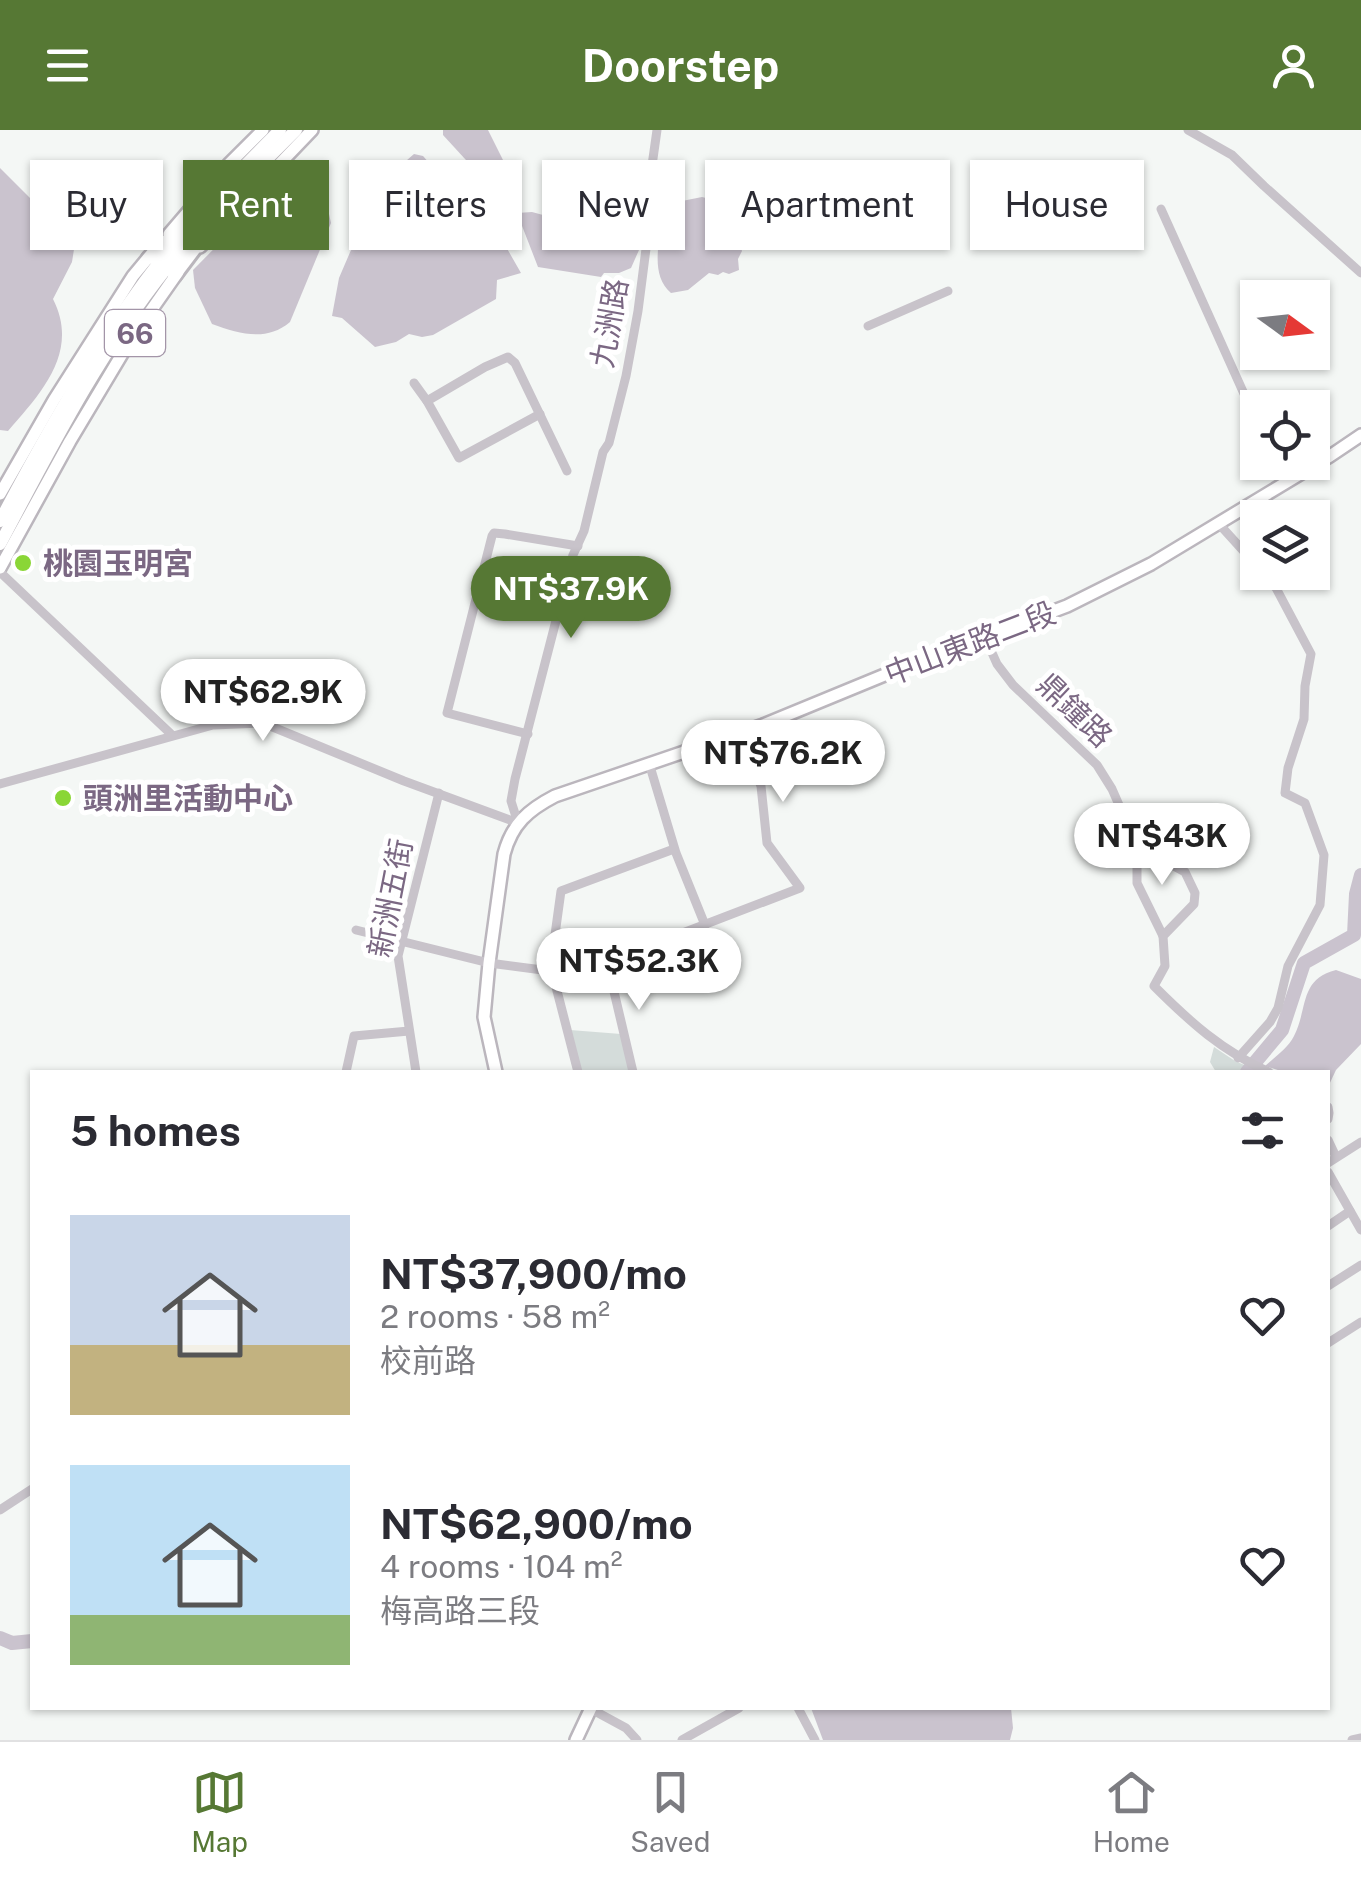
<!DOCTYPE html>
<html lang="en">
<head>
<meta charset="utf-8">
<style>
	body { margin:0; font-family:"Public Sans","Noto Sans TC",sans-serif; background:#f7f7f7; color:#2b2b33; height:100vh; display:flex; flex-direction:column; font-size:38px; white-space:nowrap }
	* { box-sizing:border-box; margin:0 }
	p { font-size:32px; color:#7c7c81 }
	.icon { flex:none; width:55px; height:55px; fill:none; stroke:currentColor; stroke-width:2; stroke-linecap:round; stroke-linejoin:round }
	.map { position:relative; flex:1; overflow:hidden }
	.panel { position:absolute; left:30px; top:940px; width:1300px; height:640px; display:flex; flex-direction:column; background:#fff; border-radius:0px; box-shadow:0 2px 8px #0004 }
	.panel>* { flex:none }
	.top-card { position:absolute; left:30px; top:30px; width:1302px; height:90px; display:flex; gap:20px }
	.needle { width:65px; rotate:105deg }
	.tools { position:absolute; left:1240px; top:150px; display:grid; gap:20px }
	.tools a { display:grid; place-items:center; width:90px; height:90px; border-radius:0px; background:#fff; box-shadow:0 2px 8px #0004; font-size:50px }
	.price { position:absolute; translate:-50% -85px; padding:0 22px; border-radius:35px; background:#fff; color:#222; font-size:32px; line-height:65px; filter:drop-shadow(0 2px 5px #0008) }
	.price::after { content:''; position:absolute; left:50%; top:60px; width:30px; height:22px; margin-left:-15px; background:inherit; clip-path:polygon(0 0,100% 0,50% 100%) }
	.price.active { background:#567834; color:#fff }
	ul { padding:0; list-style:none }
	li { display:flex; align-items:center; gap:30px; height:250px; padding:0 40px }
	li span { display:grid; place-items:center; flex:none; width:280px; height:200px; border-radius:0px; color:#555 }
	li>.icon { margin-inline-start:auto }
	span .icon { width:120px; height:120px; fill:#fffc; stroke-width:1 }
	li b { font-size:42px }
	h2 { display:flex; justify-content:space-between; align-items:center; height:120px; padding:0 40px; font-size:42px }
	.chip { padding:0 35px; border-radius:0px; background:#fff; box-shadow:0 2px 8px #0004; font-size:35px; line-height:90px }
	.chip.active { background:#567834; color:#fff }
	header { display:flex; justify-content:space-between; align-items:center; height:130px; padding:0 40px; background:#567834; color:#fff; font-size:45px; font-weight:700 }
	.tabs { display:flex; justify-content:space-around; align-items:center; height:140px; border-top:2px solid #e1e1e2; background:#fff; font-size:28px; color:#7c7c81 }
	.tabs a { display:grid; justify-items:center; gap:5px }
	.tabs .active { color:#567834 }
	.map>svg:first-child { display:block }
</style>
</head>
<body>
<header><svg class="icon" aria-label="menu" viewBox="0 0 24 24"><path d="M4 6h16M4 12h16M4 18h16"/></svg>Doorstep<svg class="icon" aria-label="person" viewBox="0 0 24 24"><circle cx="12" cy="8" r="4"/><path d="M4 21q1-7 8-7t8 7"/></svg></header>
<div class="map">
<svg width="1361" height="1610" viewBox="0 0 1361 1610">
	<rect width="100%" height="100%" fill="#f4f7f5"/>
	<g fill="#d4dcda">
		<path d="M 570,900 L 621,904 L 631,942 L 582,942 Z"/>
		<path d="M 1214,917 L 1235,931 L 1261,942 L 1216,942 L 1210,932 Z"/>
	</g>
	<g fill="#cac3ce">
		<path d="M 443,0 L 488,0 L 508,40 L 488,54 L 443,5 Z"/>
		<path d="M 414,24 L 423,26 L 480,90 L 493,94 L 521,143 L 497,150 L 496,169 L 433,205 L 422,207 L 409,204 L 396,212 L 375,217 L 342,188 L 332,186 L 339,148 L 351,120 L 392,43 Z"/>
		<path d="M 0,38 L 75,113 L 72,132 L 53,169 C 80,222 41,263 8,301 L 0,300 Z"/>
		<path d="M 275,63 L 303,70 L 329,84 L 331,93 L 290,192 C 266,212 240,204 212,194 L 195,158 L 193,140 L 268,64 Z"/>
		<path d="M 702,67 L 730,74 L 729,82 L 722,91 L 735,100 L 742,121 L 738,129 L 739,140 L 729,144 L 723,142 L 718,145 L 709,143 L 688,160 L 671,163 C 648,143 661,106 664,79 L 677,72 Z"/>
		<path d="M 532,82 L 576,94 L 624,88 L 637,93 L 643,111 L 631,138 L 619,143 L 604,143 L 601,147 L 538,137 L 517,83 Z"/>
		<path d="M 1336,840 L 1361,849 L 1361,914 L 1336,940 L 1328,957 L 1328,942 L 1284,942 L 1265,936 C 1275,927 1288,918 1294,906 C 1308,879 1299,849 1336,840 Z"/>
		<path d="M 811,1578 L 1011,1578 L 1013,1598 L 1010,1610 L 823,1610 Z"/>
	</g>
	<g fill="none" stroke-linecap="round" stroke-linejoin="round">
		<g stroke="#cac3ce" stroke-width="14">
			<path d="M 1247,942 L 1282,900 L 1304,833 L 1354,805 L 1356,764 L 1361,745"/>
			<path d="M 0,1508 L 12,1513 L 32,1511"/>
		</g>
		<defs>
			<g id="major">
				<path d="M 169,104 L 229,34 L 263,0"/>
				<path d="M 200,117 L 312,0"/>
				<path d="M 0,364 L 54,270 L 133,146 L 153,122"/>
				<path d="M 0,438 L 70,311 L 131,209 L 178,142"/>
				<path d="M 496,942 L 484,887 L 489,833 L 504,724 C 512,694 528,680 555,666 L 763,595 L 887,544 L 1067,476 L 1151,434 L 1330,326 L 1361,305"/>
				<path d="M 576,1610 L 591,1578"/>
			</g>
			<g id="highway">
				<path d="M 149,128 L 178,100"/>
				<path d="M 174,146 L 202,109"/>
				<path d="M 0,391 C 57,283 119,174 200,83 C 226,54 253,27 280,0"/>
				<path d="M 0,414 C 50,320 99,223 165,140 C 205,90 251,45 296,0"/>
			</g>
		</defs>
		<use href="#major" stroke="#bbb6bd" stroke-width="16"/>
		<use href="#highway" stroke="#bab6bc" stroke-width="18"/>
		<g stroke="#c8c3ca" stroke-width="9">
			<path d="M 1188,0 L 1232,25 L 1264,56 L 1361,143"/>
			<path d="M 1161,79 L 1258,295"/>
			<path d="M 868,196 L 948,161"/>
			<path d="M 414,253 L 427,271 L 459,328 L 540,284"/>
			<path d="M 427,271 L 485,237 L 508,227 L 515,233 L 567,341"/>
			<path d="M 1276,332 L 1286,352"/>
			<path d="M 1219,394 L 1258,437"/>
			<path d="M 0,442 L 172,605"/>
			<path d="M 985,507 L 997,534 L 1013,555 L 1097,635 L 1112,659 L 1137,716 L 1185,742 L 1195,763 L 1194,774 L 1163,806 L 1165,836 L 1154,856 C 1190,892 1222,921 1269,942"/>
			<path d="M 528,604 L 447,583 L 492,406 L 494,403 L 505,404 L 578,416"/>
			<path d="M 649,633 L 676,723 L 705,795"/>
			<path d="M 0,654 L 213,595 L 263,593 L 404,651 L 518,693"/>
			<path d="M 518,693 L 511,671 L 515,649 L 573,425 L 584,401 L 603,322 L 609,313 L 626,246 L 638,181 L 647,111 L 646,78 L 657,0"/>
			<path d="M 1137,716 L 1137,753 L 1163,806"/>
			<path d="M 356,800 L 489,833 L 550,841 L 565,842 L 587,839 L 607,832 L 800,758 L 767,713 L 761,656 L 739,603"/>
			<path d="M 607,832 L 633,942"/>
			<path d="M 1238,928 L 1270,892 L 1278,878 L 1288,836 L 1320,775 L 1324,725 L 1305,673 L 1285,663 L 1288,638 L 1304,589 L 1305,556 L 1311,524 L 1276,458 L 1262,442"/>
			<path d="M 346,942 L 354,906 L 409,901"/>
			<path d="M 416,942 L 398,826 L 439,663"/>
			<path d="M 578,942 L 555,853 L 550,841 L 561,761 L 674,719"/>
			<path d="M 1328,977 L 1329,983 L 1328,989"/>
			<path d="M 1328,1010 L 1336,1027"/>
			<path d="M 1328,1033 L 1361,1012"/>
			<path d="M 1328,1042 L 1361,1100"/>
			<path d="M 1328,1096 L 1350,1081"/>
			<path d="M 1328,1156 L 1361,1135"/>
			<path d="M 1328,1213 L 1361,1192"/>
			<path d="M 0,1380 L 32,1359"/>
			<path d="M 798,1578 L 815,1610"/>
			<path d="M 591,1579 L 626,1598 L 637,1610"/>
			<path d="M 682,1610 L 739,1578"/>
			<path d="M 1352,1610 L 1361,1608"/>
		</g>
		<use href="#major" stroke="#fff" stroke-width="11"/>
		<use href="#highway" stroke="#fff" stroke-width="12"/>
	</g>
	<g fill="#8ad636" stroke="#fff" stroke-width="4">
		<circle cx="23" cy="433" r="10"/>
		<circle cx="63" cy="668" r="10"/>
	</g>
	<g text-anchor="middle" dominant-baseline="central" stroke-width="10" stroke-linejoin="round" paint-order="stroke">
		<rect fill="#fff" stroke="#a395a8" stroke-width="2.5" x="105" y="180" width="60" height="46" rx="8"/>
		<g font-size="28" font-weight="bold" fill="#7b6883">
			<text x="135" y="203">66</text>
		</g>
		<g font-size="30" fill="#7b6883" stroke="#fff">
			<text transform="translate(609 193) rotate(-80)">九洲路</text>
			<text transform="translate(970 513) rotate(-21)">中山東路二段</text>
			<text transform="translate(1075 580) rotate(44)">鼎鐘路</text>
			<text transform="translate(390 768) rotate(-79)">新洲五街</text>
		</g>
		<g font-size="30" font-weight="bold" fill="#7b6883" stroke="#fff" text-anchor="start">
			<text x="43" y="433">桃園玉明宮</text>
			<text x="83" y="668">頭洲里活動中心</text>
		</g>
	</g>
</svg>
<div class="tools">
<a><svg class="needle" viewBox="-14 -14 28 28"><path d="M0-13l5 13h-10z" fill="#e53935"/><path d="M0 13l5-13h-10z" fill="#7c7c81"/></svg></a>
<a><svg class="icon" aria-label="locate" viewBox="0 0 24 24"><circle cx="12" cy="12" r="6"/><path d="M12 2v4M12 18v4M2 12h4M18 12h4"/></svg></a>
<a><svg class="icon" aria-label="layers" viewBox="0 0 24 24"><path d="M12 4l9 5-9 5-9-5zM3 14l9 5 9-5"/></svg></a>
</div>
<b class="price active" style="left:571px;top:511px">NT$37.9K</b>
<b class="price" style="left:263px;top:614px">NT$62.9K</b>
<b class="price" style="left:783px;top:675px">NT$76.2K</b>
<b class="price" style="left:1162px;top:758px">NT$43K</b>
<b class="price" style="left:639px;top:883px">NT$52.3K</b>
<div class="top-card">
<a class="chip">Buy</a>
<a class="chip active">Rent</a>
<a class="chip">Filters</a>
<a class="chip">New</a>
<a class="chip">Apartment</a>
<a class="chip">House</a>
</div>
<section class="panel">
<h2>5 homes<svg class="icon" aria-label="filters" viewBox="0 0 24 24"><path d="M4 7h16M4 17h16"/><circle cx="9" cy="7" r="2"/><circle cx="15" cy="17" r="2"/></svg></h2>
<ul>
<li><span style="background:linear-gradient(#c9d6e8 65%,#c2b280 0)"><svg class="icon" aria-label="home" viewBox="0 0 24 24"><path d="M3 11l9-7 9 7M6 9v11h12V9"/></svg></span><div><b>NT$37,900/mo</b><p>2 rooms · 58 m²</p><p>校前路</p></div><svg class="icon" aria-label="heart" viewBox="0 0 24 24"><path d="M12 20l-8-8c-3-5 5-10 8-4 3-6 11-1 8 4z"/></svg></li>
<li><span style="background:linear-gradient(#bfe0f5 75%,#8fb573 0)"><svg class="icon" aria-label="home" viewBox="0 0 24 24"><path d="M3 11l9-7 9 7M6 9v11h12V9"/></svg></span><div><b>NT$62,900/mo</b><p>4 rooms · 104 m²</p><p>梅高路三段</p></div><svg class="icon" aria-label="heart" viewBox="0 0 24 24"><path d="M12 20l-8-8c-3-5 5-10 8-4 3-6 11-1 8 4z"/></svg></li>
</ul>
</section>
</div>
<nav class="tabs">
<a class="active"><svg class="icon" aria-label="map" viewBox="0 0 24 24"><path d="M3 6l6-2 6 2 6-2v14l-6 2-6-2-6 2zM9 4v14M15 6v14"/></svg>Map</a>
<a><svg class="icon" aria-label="saved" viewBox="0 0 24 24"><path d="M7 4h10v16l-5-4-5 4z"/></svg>Saved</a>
<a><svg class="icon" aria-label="home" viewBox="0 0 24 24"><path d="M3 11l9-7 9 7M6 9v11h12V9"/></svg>Home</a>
</nav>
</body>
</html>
